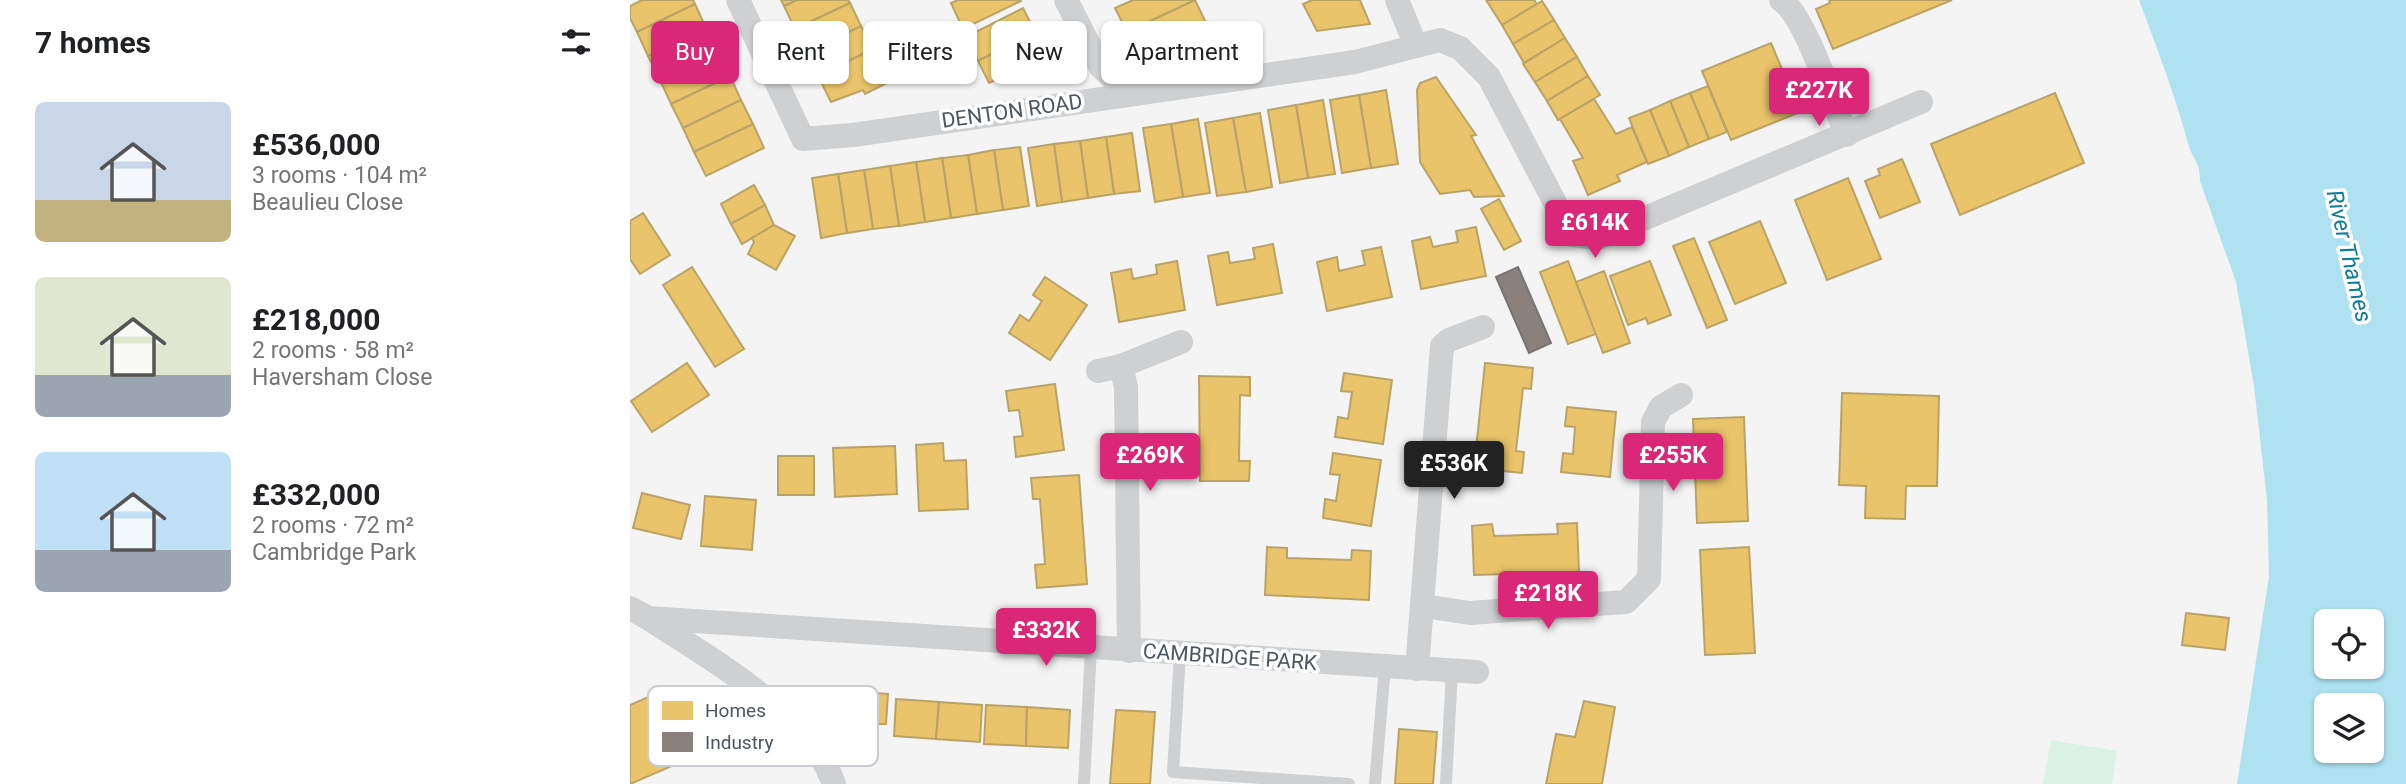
<!DOCTYPE html>
<html lang="en">
<head>
<meta charset="utf-8">
<style>
	body { margin:0; font-family:Roboto,sans-serif; background:#f2f2f2; color:#202124; height:100vh; display:flex; flex-direction:column; font-size:26px; white-space:nowrap }
	* { box-sizing:border-box; margin:0 }
	p { font-size:23px; color:#757577 }
	.icon { flex:none; width:38px; height:38px; fill:none; stroke:currentColor; stroke-width:2; stroke-linecap:round; stroke-linejoin:round }
	.map { position:relative; flex:1; overflow:hidden }
	.panel { display:flex; flex-direction:column; background:#fff; width:630px }
	.panel>* { flex:none }
	.hud { position:absolute; left:21px; top:21px; width:665px; height:63px; display:flex; gap:14px }
	.buttons { position:absolute; left:1684px; top:609px; display:grid; gap:14px }
	.buttons a { display:grid; place-items:center; width:70px; height:70px; border-radius:10px; background:#fff; box-shadow:0 2px 5px #0004; font-size:35px }
	.price { position:absolute; translate:-50% -60px; padding:0 16px; border-radius:7px; background:#db2777; color:#fff; font-size:23px; line-height:46px; filter:drop-shadow(0 2px 4px #0008) }
	.price::after { content:''; position:absolute; left:50%; top:42px; width:21px; height:16px; margin-left:-10px; background:inherit; clip-path:polygon(0 0,100% 0,50% 100%) }
	.price.on { background:#222; color:#fff }
	ul { padding:0; list-style:none }
	li { display:flex; align-items:center; gap:21px; height:175px; padding:0 35px }
	li span { display:grid; place-items:center; flex:none; width:196px; height:140px; border-radius:10px; color:#555 }
	li>.icon { margin-inline-start:auto }
	span .icon { width:84px; height:84px; fill:#fffc; stroke-width:1 }
	li b { font-size:30px }
	h2 { display:flex; justify-content:space-between; align-items:center; height:84px; padding:0 35px; font-size:30px }
	.pill { padding:0 24px; border-radius:10px; background:#fff; box-shadow:0 2px 5px #0004; font-size:24px; line-height:63px }
	.pill.on { background:#db2777; color:#fff }
	main { display:flex; flex:1; min-height:0 }
	.map>svg:first-child { display:block }
</style>
</head>
<body>
<main>
<section class="panel">
<h2>7 homes<svg class="icon" aria-label="filters" viewBox="0 0 24 24"><path d="M4 7h16M4 17h16"/><circle cx="9" cy="7" r="2"/><circle cx="15" cy="17" r="2"/></svg></h2>
<ul>
<li><span style="background:linear-gradient(#c9d6e8 70%,#c2b280 0)"><svg class="icon" aria-label="home" viewBox="0 0 24 24"><path d="M3 11l9-7 9 7M6 9v11h12V9"/></svg></span><div><b>£536,000</b><p>3 rooms · 104 m²</p><p>Beaulieu Close</p></div></li>
<li><span style="background:linear-gradient(#dfe7d0 70%,#9aa5b1 0)"><svg class="icon" aria-label="home" viewBox="0 0 24 24"><path d="M3 11l9-7 9 7M6 9v11h12V9"/></svg></span><div><b>£218,000</b><p>2 rooms · 58 m²</p><p>Haversham Close</p></div></li>
<li><span style="background:linear-gradient(#bfe0f5 70%,#9aa5b1 0)"><svg class="icon" aria-label="home" viewBox="0 0 24 24"><path d="M3 11l9-7 9 7M6 9v11h12V9"/></svg></span><div><b>£332,000</b><p>2 rooms · 72 m²</p><p>Cambridge Park</p></div></li>
</ul>
</section>
<div class="map">
<svg width="1776" height="784" viewBox="0 0 1776 784">
	<rect width="100%" height="100%" fill="#f4f4f4"/>
	<path fill="#d9f2e3" d="M 1421,740 L 1487,751 L 1482,784 L 1413,784 Z"/>
	<path fill="#aee2f0" fill-rule="evenodd" d="M 1509,0 L 1776,0 L 1776,784 L 1607,784 L 1639,576 L 1637,500 L 1624,386 L 1606,282 L 1570,181 C 1570,161 1564,162 1559,146 C 1545,96 1527,48 1509,0 ZM 1696,621 L 1741,621 L 1741,667 L 1696,667 ZM 1696,705 L 1741,705 L 1741,751 L 1696,751 Z"/>
	<g fill="#e9c46a" stroke="#b9a367" stroke-width="2">
		<path d="M 12,0 L 63,0 L 65,4 L 7,32 L 0,18 L 0,6 Z"/>
		<path d="M 151,0 L 167,0 L 154,6 Z"/>
		<path d="M 167,0 L 218,0 L 220,3 L 165,29 L 154,6 Z"/>
		<path d="M 328,0 L 390,0 L 391,1 L 333,29 L 321,3 Z"/>
		<path d="M 503,0 L 565,0 L 497,32 L 485,8 Z"/>
		<path d="M 565,0 L 581,33 L 550,48 L 547,44 L 530,52 L 529,48 L 509,58 L 497,32 Z"/>
		<path d="M 682,0 L 730,0 L 740,24 L 687,31 L 673,4 Z"/>
		<path d="M 856,0 L 904,0 L 907,4 L 872,25 Z"/>
		<path d="M 1199,0 L 1322,0 L 1203,49 L 1186,9 L 1200,3 Z"/>
		<path d="M 912,1 L 924,20 L 883,44 L 872,25 Z"/>
		<path d="M 220,3 L 231,26 L 177,53 L 165,29 Z"/>
		<path d="M 65,4 L 76,28 L 18,56 L 7,32 Z"/>
		<path d="M 393,8 L 405,32 L 348,61 L 336,37 Z"/>
		<path d="M 924,20 L 935,38 L 894,63 L 883,44 Z"/>
		<path d="M 231,26 L 243,49 L 188,76 L 177,53 Z"/>
		<path d="M 76,28 L 88,52 L 30,80 L 18,56 Z"/>
		<path d="M 405,32 L 422,66 L 400,77 L 397,70 L 374,82 L 372,77 L 359,83 L 348,61 Z"/>
		<path d="M 935,38 L 947,57 L 905,82 L 893,64 Z"/>
		<path d="M 1141,43 L 1170,112 L 1101,140 L 1072,71 Z"/>
		<path d="M 243,49 L 259,82 L 235,94 L 233,90 L 201,102 L 188,76 Z"/>
		<path d="M 88,52 L 100,76 L 41,104 L 30,80 Z"/>
		<path d="M 947,57 L 958,76 L 917,101 L 905,82 Z"/>
		<path d="M 100,76 L 111,100 L 53,128 L 41,104 Z"/>
		<path d="M 958,76 L 970,95 L 928,120 L 917,101 Z"/>
		<path d="M 806,77 L 846,135 L 841,136 L 874,196 L 844,197 L 840,190 L 810,194 L 790,162 L 787,90 L 790,83 Z"/>
		<path d="M 1078,86 L 1097,132 L 1079,139 L 1060,93 Z"/>
		<path d="M 756,90 L 768,164 L 741,168 L 729,95 Z"/>
		<path d="M 1060,93 L 1079,139 L 1059,147 L 1040,101 Z"/>
		<path d="M 1425,93 L 1454,163 L 1330,215 L 1301,144 Z"/>
		<path d="M 729,95 L 741,168 L 712,173 L 700,100 Z"/>
		<path d="M 964,99 L 986,134 L 1002,127 L 1017,162 L 987,175 L 990,181 L 958,195 L 943,161 L 953,158 L 930,119 Z"/>
		<path d="M 111,100 L 123,124 L 64,152 L 53,128 Z"/>
		<path d="M 693,100 L 705,174 L 678,178 L 666,105 Z"/>
		<path d="M 1040,101 L 1059,147 L 1039,156 L 1020,110 Z"/>
		<path d="M 666,105 L 678,178 L 650,183 L 638,110 Z"/>
		<path d="M 1020,110 L 1039,156 L 1018,164 L 999,118 Z"/>
		<path d="M 630,113 L 642,187 L 616,192 L 603,118 Z"/>
		<path d="M 603,118 L 616,192 L 587,196 L 575,123 Z"/>
		<path d="M 568,119 L 580,193 L 553,197 L 541,124 Z"/>
		<path d="M 123,124 L 134,148 L 76,176 L 64,152 Z"/>
		<path d="M 541,124 L 553,197 L 525,202 L 513,128 Z"/>
		<path d="M 502,133 L 510,191 L 484,194 L 476,137 Z"/>
		<path d="M 476,137 L 484,194 L 458,198 L 450,141 Z"/>
		<path d="M 450,141 L 458,198 L 432,202 L 424,144 Z"/>
		<path d="M 424,144 L 432,202 L 407,206 L 398,148 Z"/>
		<path d="M 390,147 L 399,206 L 373,210 L 364,150 Z"/>
		<path d="M 364,150 L 373,210 L 347,214 L 338,155 Z"/>
		<path d="M 338,155 L 347,214 L 321,218 L 312,158 Z"/>
		<path d="M 312,158 L 321,218 L 295,222 L 286,162 Z"/>
		<path d="M 1272,159 L 1290,202 L 1250,218 L 1235,181 L 1250,175 L 1248,169 Z"/>
		<path d="M 286,162 L 295,222 L 269,226 L 260,166 Z"/>
		<path d="M 260,166 L 269,226 L 243,229 L 234,170 Z"/>
		<path d="M 234,170 L 243,229 L 217,233 L 208,174 Z"/>
		<path d="M 208,174 L 217,233 L 191,238 L 182,178 Z"/>
		<path d="M 1218,178 L 1251,259 L 1197,280 L 1165,200 Z"/>
		<path d="M 124,185 L 135,205 L 101,224 L 91,204 Z"/>
		<path d="M 869,199 L 891,241 L 874,250 L 851,209 Z"/>
		<path d="M 135,205 L 144,225 L 112,244 L 101,224 Z"/>
		<path d="M 13,213 L 40,255 L 10,274 L 0,259 L 0,221 Z"/>
		<path d="M 1130,221 L 1156,283 L 1105,304 L 1079,242 Z"/>
		<path d="M 144,225 L 165,236 L 146,270 L 118,254 L 124,242 L 122,238 Z"/>
		<path d="M 846,227 L 856,276 L 791,289 L 782,241 L 800,237 L 803,247 L 828,242 L 826,231 Z"/>
		<path d="M 1064,238 L 1097,320 L 1077,328 L 1043,246 Z"/>
		<path d="M 643,244 L 652,293 L 587,305 L 578,256 L 598,252 L 600,263 L 625,259 L 623,248 Z"/>
		<path d="M 751,247 L 762,297 L 697,311 L 687,262 L 707,257 L 709,271 L 735,265 L 732,251 Z"/>
		<path d="M 547,261 L 555,310 L 489,322 L 481,273 L 501,269 L 503,279 L 527,274 L 526,265 Z"/>
		<path d="M 938,261 L 966,334 L 938,344 L 910,272 Z"/>
		<path d="M 1020,261 L 1041,315 L 1018,324 L 1016,318 L 998,325 L 980,276 Z"/>
		<path d="M 62,267 L 114,349 L 85,367 L 33,285 Z"/>
		<path d="M 974,271 L 1000,343 L 973,353 L 946,282 Z"/>
		<path d="M 415,277 L 457,305 L 420,360 L 379,333 L 390,315 L 399,321 L 412,301 L 403,295 Z"/>
		<path d="M 57,363 L 79,395 L 22,432 L 1,401 Z"/>
		<path d="M 855,363 L 903,368 L 901,389 L 893,388 L 886,451 L 894,452 L 892,473 L 844,468 Z"/>
		<path d="M 714,373 L 762,380 L 753,444 L 705,437 L 708,417 L 718,419 L 722,392 L 711,391 Z"/>
		<path d="M 569,376 L 620,377 L 620,396 L 610,395 L 609,461 L 620,461 L 619,481 L 570,481 Z"/>
		<path d="M 425,384 L 434,450 L 386,457 L 384,437 L 393,436 L 389,410 L 379,411 L 376,391 Z"/>
		<path d="M 1212,393 L 1309,396 L 1307,486 L 1276,486 L 1275,519 L 1235,518 L 1236,486 L 1209,485 Z"/>
		<path d="M 937,407 L 986,412 L 980,477 L 931,472 L 933,453 L 943,454 L 945,427 L 935,426 Z"/>
		<path d="M 1114,417 L 1118,521 L 1067,523 L 1063,419 Z"/>
		<path d="M 313,443 L 314,461 L 336,460 L 338,509 L 289,511 L 286,445 Z"/>
		<path d="M 265,446 L 267,494 L 205,497 L 203,448 Z"/>
		<path d="M 703,453 L 751,460 L 741,526 L 693,518 L 695,499 L 706,501 L 710,475 L 700,474 Z"/>
		<rect x="148" y="456" width="36" height="39"/>
		<path d="M 449,475 L 457,584 L 407,588 L 405,565 L 415,564 L 410,499 L 403,499 L 401,478 Z"/>
		<path d="M 12,493 L 60,505 L 51,539 L 3,528 Z"/>
		<path d="M 75,496 L 126,500 L 122,550 L 71,546 Z"/>
		<path d="M 947,523 L 949,572 L 844,575 L 842,526 L 862,524 L 864,536 L 928,534 L 927,524 Z"/>
		<path d="M 637,547 L 657,548 L 657,558 L 721,560 L 722,550 L 741,551 L 739,600 L 635,595 Z"/>
		<path d="M 1119,547 L 1125,653 L 1075,655 L 1070,550 Z"/>
		<path d="M 1556,613 L 1599,618 L 1595,650 L 1552,645 Z"/>
		<path d="M 218,691 L 258,694 L 256,724 L 245,724 L 244,732 L 215,729 Z"/>
		<path d="M 25,694 L 41,730 L 51,726 L 65,756 L 0,784 L 0,705 Z"/>
		<path d="M 266,699 L 309,702 L 306,739 L 264,736 Z"/>
		<path d="M 954,701 L 985,707 L 972,784 L 916,784 L 926,734 L 945,737 Z"/>
		<path d="M 309,702 L 352,705 L 350,742 L 306,739 Z"/>
		<path d="M 356,705 L 397,707 L 396,746 L 354,744 Z"/>
		<path d="M 397,707 L 440,710 L 438,748 L 396,746 Z"/>
		<path d="M 486,710 L 525,712 L 520,784 L 480,784 Z"/>
		<path d="M 769,729 L 807,732 L 803,784 L 765,784 Z"/>
	</g>
	<path fill="#8a817c" stroke="#777474" stroke-width="2" d="M 888,267 L 921,343 L 899,353 L 866,277 Z"/>
	<g fill="none" stroke-linecap="round" stroke-linejoin="round">
		<g stroke="#ced0d2" stroke-width="12">
			<path d="M 550,654 L 543,772 L 719,784"/>
			<path d="M 454,784 L 461,648"/>
			<path d="M 745,784 L 755,667"/>
			<path d="M 816,784 L 822,670"/>
		</g>
		<g stroke="#ced0d2" stroke-width="24">
			<path d="M 108,0 L 173,139 L 223,135 L 725,62 L 810,40 L 830,48 L 859,77 L 942,235 L 968,238 L 1291,102"/>
			<path d="M 436,0 L 470,66 L 499,94"/>
			<path d="M 767,0 L 786,46"/>
			<path d="M 1151,0 C 1175,15 1203,105 1217,135"/>
			<path d="M 468,371 L 491,366"/>
			<path d="M 794,606 L 840,613 L 996,602 L 1019,579 L 1023,422 L 1031,407 L 1051,395"/>
			<path d="M 0,608 L 18,618 L 847,672"/>
			<path d="M 18,618 C 78,658 180,714 204,784"/>
			<path d="M 499,651 L 496,387 L 491,366 L 551,342"/>
			<path d="M 787,669 L 812,346 L 819,340 L 853,327"/>
		</g>
	</g>
	<g text-anchor="middle" dominant-baseline="central" stroke-width="7" stroke-linejoin="round" paint-order="stroke">
		<g font-size="21" fill="#4a5661" stroke="#fff">
			<text transform="translate(382 111) rotate(-8)">DENTON ROAD</text>
			<text transform="translate(600 657) rotate(4)">CAMBRIDGE PARK</text>
		</g>
		<g font-size="23" font-style="italic" fill="#0c7c9b" stroke="#fff">
			<text transform="translate(1719 256) rotate(77)">River Thames</text>
		</g>
	</g>
	<rect x="18" y="686" width="230" height="80" rx="10" fill="#fff" stroke="#c9ccd0" stroke-width="2"/>
	<rect x="32" y="701" width="31" height="19" fill="#e9c46a"/>
	<rect x="32" y="732" width="31" height="20" fill="#8a817c"/>
	<g font-size="19" fill="#4a5661">
		<text x="75" y="717">Homes</text>
		<text x="75" y="749">Industry</text>
	</g>
</svg>
<div class="buttons">
<a><svg class="icon" aria-label="locate" viewBox="0 0 24 24"><circle cx="12" cy="12" r="6"/><path d="M12 2v4M12 18v4M2 12h4M18 12h4"/></svg></a>
<a><svg class="icon" aria-label="layers" viewBox="0 0 24 24"><path d="M12 4l9 5-9 5-9-5zM3 14l9 5 9-5"/></svg></a>
</div>
<b class="price" style="left:1189px;top:128px">£227K</b>
<b class="price" style="left:965px;top:260px">£614K</b>
<b class="price" style="left:520px;top:493px">£269K</b>
<b class="price" style="left:1043px;top:493px">£255K</b>
<b class="price on" style="left:824px;top:501px">£536K</b>
<b class="price" style="left:918px;top:631px">£218K</b>
<b class="price" style="left:416px;top:668px">£332K</b>
<div class="hud">
<a class="pill on">Buy</a>
<a class="pill">Rent</a>
<a class="pill">Filters</a>
<a class="pill">New</a>
<a class="pill">Apartment</a>
</div>
</div>
</main>
</body>
</html>
